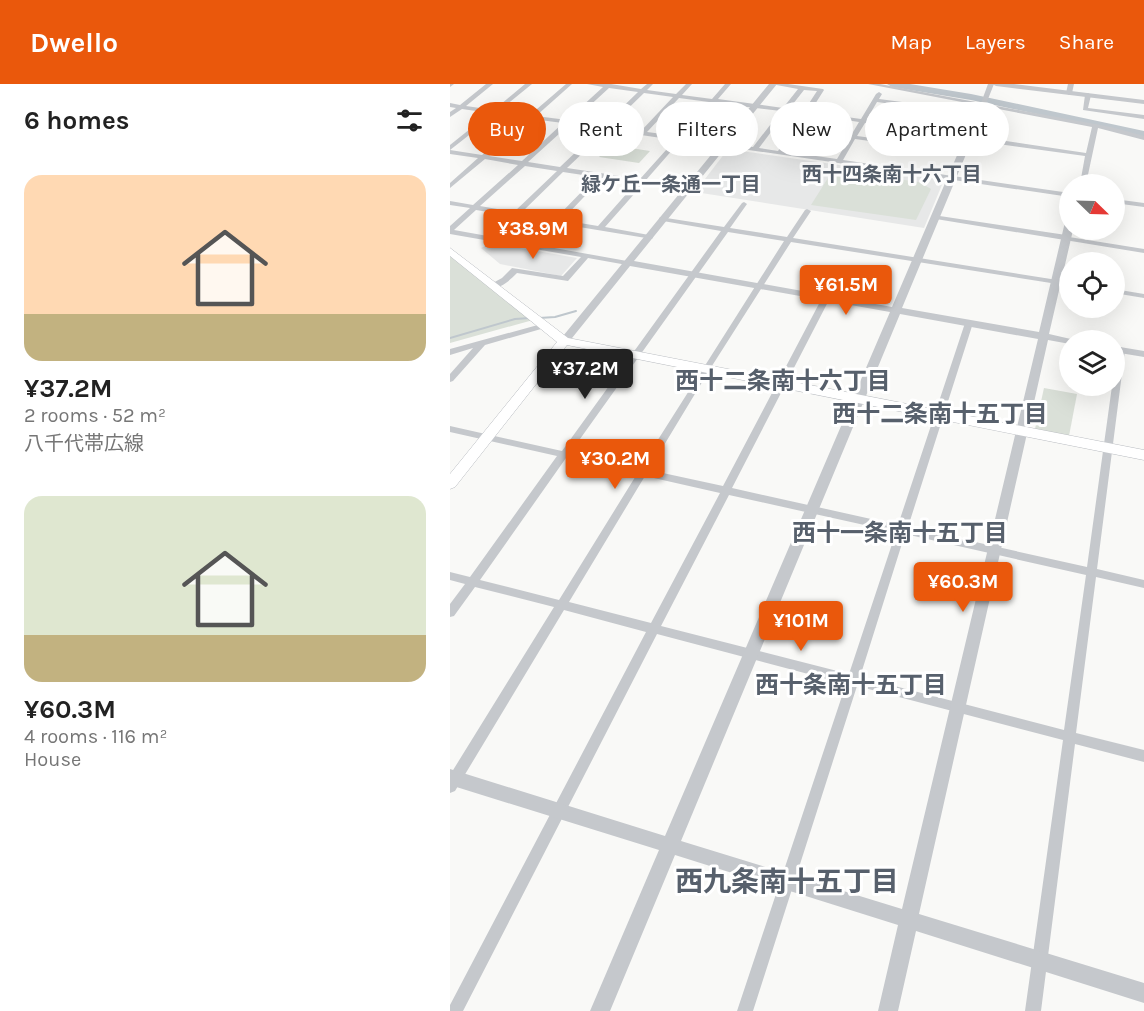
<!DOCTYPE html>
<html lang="en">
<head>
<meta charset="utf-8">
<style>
	body { margin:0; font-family:Karla,"Noto Sans JP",sans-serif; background:#f6f6f6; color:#222; height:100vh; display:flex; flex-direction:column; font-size:22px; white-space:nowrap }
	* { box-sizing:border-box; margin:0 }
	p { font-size:20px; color:#767676 }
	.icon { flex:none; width:33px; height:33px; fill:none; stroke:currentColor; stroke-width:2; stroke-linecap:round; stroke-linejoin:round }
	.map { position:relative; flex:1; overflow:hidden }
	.sheet { display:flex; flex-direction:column; background:#fff; width:450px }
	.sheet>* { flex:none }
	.guide { position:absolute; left:18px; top:18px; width:570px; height:54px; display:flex; gap:12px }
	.needle { width:39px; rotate:113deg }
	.tools { position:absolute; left:609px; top:90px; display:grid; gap:12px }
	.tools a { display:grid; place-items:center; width:66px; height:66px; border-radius:50%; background:#fff; box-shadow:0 6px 24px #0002; font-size:30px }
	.price { position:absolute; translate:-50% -51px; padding:0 14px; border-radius:6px; background:#ea580c; color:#fff; font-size:20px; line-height:39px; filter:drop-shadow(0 2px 3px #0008) }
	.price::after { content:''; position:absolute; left:50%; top:36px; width:18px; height:14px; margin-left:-9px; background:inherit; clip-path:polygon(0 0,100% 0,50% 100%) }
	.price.on { background:#222; color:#fff }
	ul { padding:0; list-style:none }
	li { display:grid; align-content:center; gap:12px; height:318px; padding:0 24px }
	li span { display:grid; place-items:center; height:186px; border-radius:18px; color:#555 }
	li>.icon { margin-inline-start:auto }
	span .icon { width:108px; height:108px; fill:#fffc; stroke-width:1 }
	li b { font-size:26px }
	h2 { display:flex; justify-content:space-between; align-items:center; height:72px; padding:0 24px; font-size:26px }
	.tag { padding:0 21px; border-radius:27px; background:#fff; box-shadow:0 6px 24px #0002; font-size:21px; line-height:54px }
	.tag.on { background:#ea580c; color:#fff }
	header { display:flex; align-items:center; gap:36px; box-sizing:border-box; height:84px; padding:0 30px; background:#ea580c; color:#fff }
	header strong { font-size:28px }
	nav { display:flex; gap:33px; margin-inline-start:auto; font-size:21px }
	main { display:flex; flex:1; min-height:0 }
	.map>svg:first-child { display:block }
</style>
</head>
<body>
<header>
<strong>Dwello</strong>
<nav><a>Map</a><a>Layers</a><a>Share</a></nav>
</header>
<main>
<section class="sheet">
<h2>6 homes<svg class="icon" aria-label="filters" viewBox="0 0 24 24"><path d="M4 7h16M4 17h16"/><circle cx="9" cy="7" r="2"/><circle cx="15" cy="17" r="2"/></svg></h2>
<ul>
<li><span style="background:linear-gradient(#ffd9b3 75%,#c2b280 0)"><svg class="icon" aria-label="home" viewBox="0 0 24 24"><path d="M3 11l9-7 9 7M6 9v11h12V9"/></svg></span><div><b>¥37.2M</b><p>2 rooms · 52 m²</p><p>八千代帯広線</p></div></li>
<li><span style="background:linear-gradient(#dfe7d0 75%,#c2b280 0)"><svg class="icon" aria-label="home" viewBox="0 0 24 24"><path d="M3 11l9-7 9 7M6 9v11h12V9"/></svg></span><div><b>¥60.3M</b><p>4 rooms · 116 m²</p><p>House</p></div></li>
</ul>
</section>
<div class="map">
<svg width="694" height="927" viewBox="0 0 694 927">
	<rect width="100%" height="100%" fill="#f9f9f7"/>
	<g fill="#e7e8e8">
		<path d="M 278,65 L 494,96 L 474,144 L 245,108 Z"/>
		<path d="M 41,159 L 127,174 L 111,192 L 50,180 L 31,164 Z"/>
	</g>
	<g fill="#dae0d8">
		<path d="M 161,61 L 200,67 L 189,79 L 149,73 Z"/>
		<path d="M 383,86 L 469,98 L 481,105 L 466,136 L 361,121 Z"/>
		<path d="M 0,170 L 83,236 L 0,259 Z"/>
		<path d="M 594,304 L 627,310 L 619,352 L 585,345 Z"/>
	</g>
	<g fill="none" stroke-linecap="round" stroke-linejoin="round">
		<g stroke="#bfc7cd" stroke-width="2">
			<path d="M 89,234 L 105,233 L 126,227"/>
			<path d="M 0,254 L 65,235 L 80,234"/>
		</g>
		<path fill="#bfc7cd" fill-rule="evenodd" d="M 437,0 L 460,0 L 521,10 L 694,47 L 694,53 L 521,16 L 442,3 Z"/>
		<defs>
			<path id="secondary" d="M 0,164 L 118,254 L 694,366 L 694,376 L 117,261 L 5,403 L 0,405 L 0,390 L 107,258 L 0,172 Z"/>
		</defs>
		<use href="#secondary" stroke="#b8bbc0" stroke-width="1"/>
		<g fill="#c5c8cc" fill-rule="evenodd">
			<path d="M 0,0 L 4,0 L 0,3 Z"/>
			<path d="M 36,0 L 43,0 L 16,22 L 44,26 L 75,0 L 82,0 L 50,26 L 80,31 L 116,0 L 122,0 L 86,32 L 117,36 L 153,3 L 137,0 L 161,0 L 191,5 L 197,0 L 203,0 L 197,6 L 226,10 L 236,0 L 242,0 L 232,11 L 262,15 L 275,0 L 281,0 L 268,15 L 333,24 L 348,5 L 321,0 L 338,0 L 373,5 L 374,6 L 360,28 L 411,35 L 426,10 L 429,8 L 432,10 L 429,15 L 529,28 L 532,30 L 529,32 L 427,18 L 417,35 L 520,49 L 523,51 L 522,52 L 636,69 L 642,43 L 418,0 L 430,0 L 531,19 L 538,0 L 544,0 L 536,20 L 661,43 L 694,52 L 694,56 L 648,44 L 636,100 L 630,100 L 635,72 L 519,56 L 516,54 L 517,53 L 415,39 L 407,52 L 513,66 L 516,68 L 513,70 L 405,55 L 393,76 L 620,109 L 620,113 L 231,56 L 196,96 L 238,103 L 240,104 L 240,106 L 193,100 L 155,143 L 199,151 L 203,153 L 202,155 L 26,126 L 4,146 L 177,177 L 181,179 L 177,181 L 138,174 L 118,197 L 67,189 C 60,196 52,204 41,204 L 41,200 L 52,194 L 62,184 L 113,192 L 131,173 L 0,150 L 0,142 L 20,124 L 0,121 L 0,117 L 23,121 L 68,81 L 35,75 L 0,104 L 0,99 L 28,74 L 0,70 L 0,66 L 32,71 L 76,34 L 46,30 L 0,66 L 0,61 L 40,29 L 12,25 L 0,33 L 0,28 L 6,24 L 0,23 L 0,19 L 10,21 ZM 159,4 L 188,8 L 154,41 L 123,37 ZM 354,6 L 367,7 L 354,27 L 339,25 ZM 194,9 L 223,13 L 191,47 L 160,42 ZM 229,14 L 259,18 L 228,52 L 197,48 ZM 265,19 L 331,27 L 303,63 L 234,53 ZM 336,28 L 352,30 L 328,67 L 309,64 ZM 358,31 L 378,34 L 353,70 L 334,67 ZM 383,34 L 409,38 L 387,75 L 359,71 ZM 82,35 L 113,39 L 72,77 L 39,72 ZM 120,40 L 150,45 L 110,83 L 78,78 ZM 157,46 L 225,56 L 190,95 L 117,84 ZM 75,82 L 107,87 L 64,128 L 30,122 ZM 113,88 L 146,93 L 105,135 L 71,129 ZM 152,94 L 186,99 L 148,142 L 112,136 Z"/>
			<path d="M 618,0 L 624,0 L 622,9 L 619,11 L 616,9 Z"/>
			<path d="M 638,9 L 641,11 L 638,24 L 694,31 L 694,35 L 633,26 L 635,11 Z"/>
			<path d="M 664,115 L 694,119 L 694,123 L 664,119 Z"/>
			<path d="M 294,118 L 297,120 L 280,144 L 337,153 L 355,126 L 357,125 L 361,127 L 343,154 L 620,198 L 620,202 L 341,158 L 260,285 L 199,386 L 273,402 L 372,214 L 376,212 L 380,214 L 282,404 L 448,441 L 515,239 L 519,237 L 523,239 L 458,443 L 637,483 L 662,302 L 664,302 L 667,266 L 671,263 L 675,266 L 647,485 L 694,496 L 694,504 L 646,493 L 626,649 L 694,666 L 694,678 L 625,660 L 591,927 L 575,927 L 613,656 L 407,602 L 303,927 L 287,927 L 396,600 L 207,550 L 13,927 L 0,927 L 0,921 L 196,548 L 114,526 L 5,707 L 0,709 L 0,691 L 104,523 L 25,503 L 4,532 L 0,533 L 0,520 L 15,500 L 0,496 L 0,488 L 20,493 L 107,372 L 0,348 L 0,342 L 112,367 L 271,147 L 213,137 L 209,135 L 210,133 L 274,143 L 292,119 ZM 278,148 L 334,157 L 190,384 L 120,369 ZM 116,374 L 187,390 L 109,516 L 30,496 ZM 195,392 L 270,409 L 201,539 L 119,518 ZM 279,411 L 446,448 L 399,590 L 211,542 ZM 455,450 L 636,491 L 614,646 L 410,593 Z"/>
			<path d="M 483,131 L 616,151 L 619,153 L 694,165 L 694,169 L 486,135 L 482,133 Z"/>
			<path d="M 664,205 L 694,210 L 694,214 L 664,209 Z"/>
			<path d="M 95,239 L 98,239 L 98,243 L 35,261 L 3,297 L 0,298 L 0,290 L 23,264 L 0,271 L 0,265 Z"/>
		</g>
		<g fill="#c5c8cc" fill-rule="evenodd">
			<path d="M 319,0 L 327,0 L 184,177 L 442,223 L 529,20 L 533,18 L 537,20 L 452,224 L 589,248 L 615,138 L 620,135 L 620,146 L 623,146 L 599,250 L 625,256 L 620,256 L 620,260 L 598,256 L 469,830 L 694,899 L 694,919 L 466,847 L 448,927 L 428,927 L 448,841 L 225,771 L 160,927 L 140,927 L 209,766 L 0,701 L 0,685 L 215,752 L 440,228 L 180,182 L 118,259 L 110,259 L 109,257 ZM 450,230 L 588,255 L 452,825 L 231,757 Z"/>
			<path d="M 542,0 L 564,0 L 694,16 L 694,20 L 546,2 Z"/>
			<path d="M 664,262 L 694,267 L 694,273 L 664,268 Z"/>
		</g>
		<use href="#secondary" fill="#fff" fill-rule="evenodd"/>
	</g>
	<g text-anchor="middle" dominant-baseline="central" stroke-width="6" stroke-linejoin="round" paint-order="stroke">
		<g font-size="20" font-weight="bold" fill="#57606c" stroke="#fff">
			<text x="442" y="90">西十四条南十六丁目</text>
			<text x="221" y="100">緑ケ丘一条通一丁目</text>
		</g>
		<g font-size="24" font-weight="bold" fill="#57606c" stroke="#fff">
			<text x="333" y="297">西十二条南十六丁目</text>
			<text x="490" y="330">西十二条南十五丁目</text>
			<text x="450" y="449">西十一条南十五丁目</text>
			<text x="401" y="601">西十条南十五丁目</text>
		</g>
		<g font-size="28" font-weight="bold" fill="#57606c" stroke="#fff">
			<text x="337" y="797">西九条南十五丁目</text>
		</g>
	</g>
</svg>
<div class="tools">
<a><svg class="needle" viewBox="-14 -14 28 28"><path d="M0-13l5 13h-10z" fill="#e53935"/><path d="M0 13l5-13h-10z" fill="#767676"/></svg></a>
<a><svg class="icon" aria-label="locate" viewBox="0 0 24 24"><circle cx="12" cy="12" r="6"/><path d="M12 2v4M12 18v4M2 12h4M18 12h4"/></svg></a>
<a><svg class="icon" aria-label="layers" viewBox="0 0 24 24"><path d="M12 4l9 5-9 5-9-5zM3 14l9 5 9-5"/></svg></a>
</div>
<b class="price" style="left:83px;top:176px">¥38.9M</b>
<b class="price" style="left:396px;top:232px">¥61.5M</b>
<b class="price on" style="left:135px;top:316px">¥37.2M</b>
<b class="price" style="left:165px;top:406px">¥30.2M</b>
<b class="price" style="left:513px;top:529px">¥60.3M</b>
<b class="price" style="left:351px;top:568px">¥101M</b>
<div class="guide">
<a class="tag on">Buy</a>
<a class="tag">Rent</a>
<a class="tag">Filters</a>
<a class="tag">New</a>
<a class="tag">Apartment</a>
</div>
</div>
</main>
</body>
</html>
